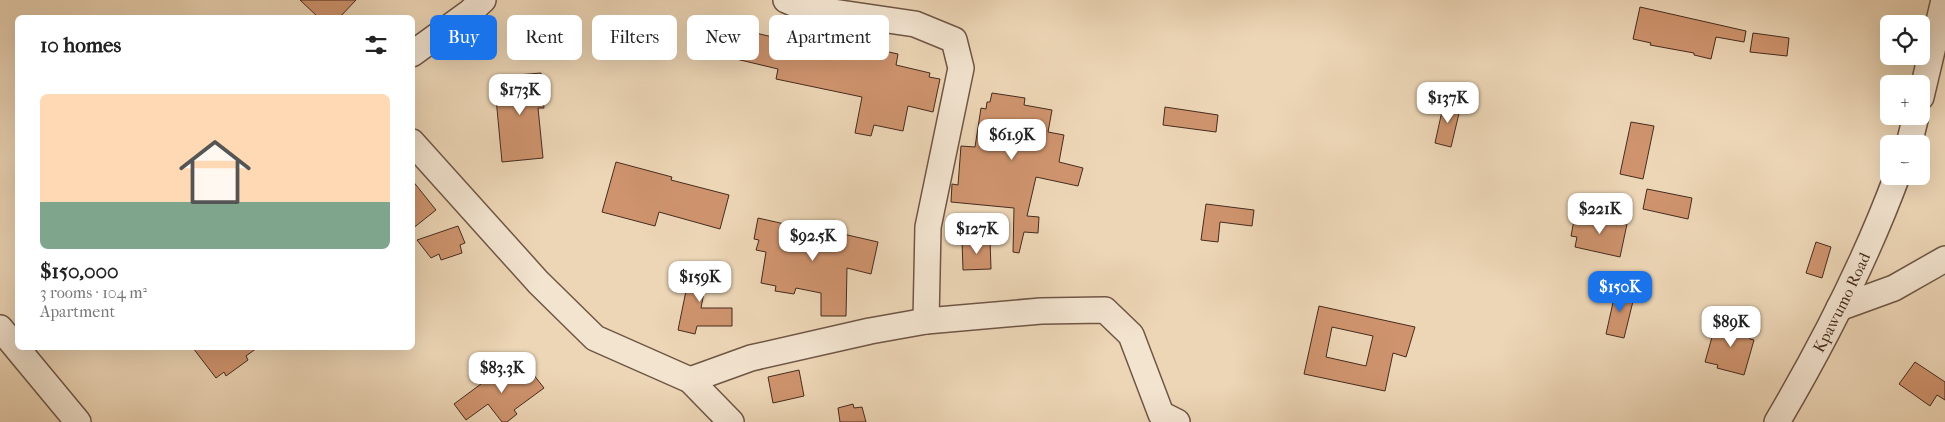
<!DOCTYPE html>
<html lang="en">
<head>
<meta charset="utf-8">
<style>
	body { margin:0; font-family:"IM FELL French Canon",serif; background:#f6f6f6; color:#222; height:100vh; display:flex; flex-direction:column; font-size:19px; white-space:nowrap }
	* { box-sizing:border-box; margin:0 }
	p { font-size:16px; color:#767676 }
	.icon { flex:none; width:28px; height:28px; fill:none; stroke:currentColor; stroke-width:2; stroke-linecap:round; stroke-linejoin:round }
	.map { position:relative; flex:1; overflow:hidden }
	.side { position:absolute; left:15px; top:15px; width:400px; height:335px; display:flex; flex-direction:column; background:#fff; border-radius:8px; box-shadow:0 5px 20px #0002 }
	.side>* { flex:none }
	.guide { position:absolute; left:430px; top:15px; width:475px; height:45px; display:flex; gap:10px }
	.tools { position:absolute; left:1880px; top:15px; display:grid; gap:10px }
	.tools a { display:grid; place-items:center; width:50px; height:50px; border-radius:8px; background:#fff; box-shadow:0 5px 20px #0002; font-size:25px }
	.price { position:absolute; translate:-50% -42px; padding:0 11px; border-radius:10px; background:#fff; color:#222; font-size:16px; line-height:32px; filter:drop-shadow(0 1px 2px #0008) }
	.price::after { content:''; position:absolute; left:50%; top:30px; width:15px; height:11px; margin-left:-8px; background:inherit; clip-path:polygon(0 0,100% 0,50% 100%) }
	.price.active { background:#1a73e8; color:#fff }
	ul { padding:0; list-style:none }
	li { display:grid; align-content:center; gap:10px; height:265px; padding:0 25px }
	li span { display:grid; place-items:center; height:155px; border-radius:8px; color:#555 }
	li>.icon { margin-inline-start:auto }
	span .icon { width:90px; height:90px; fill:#fffc; stroke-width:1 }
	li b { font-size:21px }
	h2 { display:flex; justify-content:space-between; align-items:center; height:60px; padding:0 25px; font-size:21px }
	.pill { padding:0 18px; border-radius:8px; background:#fff; box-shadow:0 5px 20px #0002; font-size:18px; line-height:45px }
	.pill.active { background:#1a73e8; color:#fff }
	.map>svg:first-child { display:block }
</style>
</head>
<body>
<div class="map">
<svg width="1945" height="422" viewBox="0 0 1945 422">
	<rect width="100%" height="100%" fill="#edd6b6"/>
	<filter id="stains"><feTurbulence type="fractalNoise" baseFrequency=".004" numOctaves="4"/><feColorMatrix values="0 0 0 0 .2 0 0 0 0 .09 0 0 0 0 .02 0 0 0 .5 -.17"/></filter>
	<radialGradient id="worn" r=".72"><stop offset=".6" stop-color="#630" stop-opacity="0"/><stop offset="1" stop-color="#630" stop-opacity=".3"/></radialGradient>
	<g fill="#cf946e" stroke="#452b1f" fill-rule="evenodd">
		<path d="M 300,0 L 356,0 L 339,18 L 319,18 Z"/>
		<path d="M 1640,7 L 1746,31 L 1744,42 L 1716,37 L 1711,59 L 1694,55 L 1694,53 L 1650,45 L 1651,43 L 1633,39 Z"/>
		<path d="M 788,23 L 803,27 L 804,23 L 868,37 L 866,47 L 898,54 L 896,65 L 930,73 L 929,77 L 940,79 L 933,112 L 908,106 L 903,131 L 874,125 L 871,136 L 855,133 L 862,97 L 776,79 L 778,69 L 736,59 L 743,30 L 785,40 Z"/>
		<path d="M 1753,33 L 1789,38 L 1787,56 L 1750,52 Z"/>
		<path d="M 541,73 L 544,108 L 538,108 L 543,158 L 502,162 L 494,77 Z"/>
		<path d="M 992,93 L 1025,98 L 1024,105 L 1052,110 L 1048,132 L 1064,135 L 1059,162 L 1083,168 L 1078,186 L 1036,177 L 1027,216 L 1039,217 L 1038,233 L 1024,232 L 1019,253 L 1013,252 L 1014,208 L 951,202 L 952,184 L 958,185 L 961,146 L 975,147 L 981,108 L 986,109 L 987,102 L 990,102 Z"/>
		<path d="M 1444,102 L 1461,105 L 1451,147 L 1435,143 Z"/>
		<path d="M 1165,107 L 1218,115 L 1216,132 L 1163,125 Z"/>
		<path d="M 1631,122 L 1654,126 L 1643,179 L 1620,174 Z"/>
		<path d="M 616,162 L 672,177 L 671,180 L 729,195 L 720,229 L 659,212 L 655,226 L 602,212 Z"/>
		<path d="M 412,180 L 436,210 L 412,229 Z"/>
		<path d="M 1647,189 L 1692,198 L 1688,219 L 1643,209 Z"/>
		<path d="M 1206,204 L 1254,210 L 1252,226 L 1220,222 L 1218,242 L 1201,240 Z"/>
		<path d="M 1584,214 L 1627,224 L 1620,257 L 1575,247 L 1577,237 L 1571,236 L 1574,220 L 1582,222 Z"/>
		<path d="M 758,218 L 829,234 L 830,231 L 878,242 L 871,274 L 847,268 L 846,316 L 821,316 L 821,293 L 796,288 L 794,294 L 775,291 L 776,286 L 761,283 L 766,252 L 756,250 L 759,240 L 754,239 Z"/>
		<path d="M 458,226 L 465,243 L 460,245 L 462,253 L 441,260 L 439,254 L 431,258 L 417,240 Z"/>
		<path d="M 990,239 L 991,269 L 963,270 L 962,241 Z"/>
		<path d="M 1816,242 L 1831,247 L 1822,278 L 1806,273 Z"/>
		<path d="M 687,262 L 709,267 L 701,308 L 732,308 L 732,326 L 697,326 L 695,334 L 678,330 L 687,286 L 682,285 Z"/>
		<path d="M 1616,289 L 1635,293 L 1624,338 L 1606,334 Z"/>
		<path d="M 1319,306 L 1415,327 L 1406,357 L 1393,353 L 1385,391 L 1304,374 ZM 1332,327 L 1373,336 L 1366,366 L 1326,357 Z"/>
		<path d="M 1727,321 L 1753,328 L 1750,339 L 1754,340 L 1744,375 L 1717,368 L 1718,365 L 1705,362 L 1714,330 L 1724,332 Z"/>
		<path d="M 193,348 L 257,348 L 246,356 L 248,360 L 226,376 L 224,372 L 216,378 Z"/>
		<path d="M 522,360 L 544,388 L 514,410 L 517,414 L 507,422 L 502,422 L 488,404 L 466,420 L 454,404 L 489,378 L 492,382 Z"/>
		<path d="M 1915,362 L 1945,382 L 1945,400 L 1937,395 L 1930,406 L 1899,384 Z"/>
		<path d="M 799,370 L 804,396 L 773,403 L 768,377 Z"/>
		<path d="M 853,404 L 854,408 L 862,407 L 866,422 L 840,422 L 838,408 Z"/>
	</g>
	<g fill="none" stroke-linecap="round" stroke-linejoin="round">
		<defs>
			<g id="minor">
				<path d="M 786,0 L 805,8 L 915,24 L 954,40 L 961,68 L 928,227 L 926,321"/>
				<path d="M 412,54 L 470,12 L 483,0"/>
				<path d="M 1921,97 L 1944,0"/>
				<path d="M 412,142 L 538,282 L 595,338 L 690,380 L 731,422"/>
				<path d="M 1909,144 L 1916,116"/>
				<path d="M 1839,308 L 1894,288 L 1945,259"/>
				<path d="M 0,328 L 78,422"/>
				<path d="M 690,380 L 751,358 L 870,331 L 926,321 L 1041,311 L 1105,310 L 1131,335 L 1161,414 L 1177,422"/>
				<path id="s1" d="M 1777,422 C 1823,344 1865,262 1897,176"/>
			</g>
		</defs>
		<use href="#minor" stroke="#6f5645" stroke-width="28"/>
		<use href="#minor" stroke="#f3e4d0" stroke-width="25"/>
	</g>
	<g text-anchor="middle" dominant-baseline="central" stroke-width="4.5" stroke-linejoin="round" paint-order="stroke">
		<g font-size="16" fill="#452b1f" stroke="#f3e4d0">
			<text stroke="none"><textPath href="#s1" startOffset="136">Kpawumo Road</textPath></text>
		</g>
	</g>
	<rect width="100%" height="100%" filter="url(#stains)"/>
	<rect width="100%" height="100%" fill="url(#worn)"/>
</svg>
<div class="tools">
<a><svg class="icon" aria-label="locate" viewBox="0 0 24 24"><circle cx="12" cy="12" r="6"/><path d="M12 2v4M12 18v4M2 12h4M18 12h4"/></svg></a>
<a>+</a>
<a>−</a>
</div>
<b class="price" style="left:520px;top:116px">$173K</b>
<b class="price" style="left:1448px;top:124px">$137K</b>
<b class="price" style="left:1012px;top:161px">$61.9K</b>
<b class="price" style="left:1600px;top:235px">$221K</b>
<b class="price" style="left:977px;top:255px">$127K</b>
<b class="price" style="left:813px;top:262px">$92.5K</b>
<b class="price" style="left:700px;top:303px">$159K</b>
<b class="price active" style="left:1620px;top:313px">$150K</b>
<b class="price" style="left:1731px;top:348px">$89K</b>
<b class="price" style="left:502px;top:394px">$83.3K</b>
<div class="guide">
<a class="pill active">Buy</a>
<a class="pill">Rent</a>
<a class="pill">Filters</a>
<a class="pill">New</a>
<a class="pill">Apartment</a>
</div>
<section class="side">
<h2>10 homes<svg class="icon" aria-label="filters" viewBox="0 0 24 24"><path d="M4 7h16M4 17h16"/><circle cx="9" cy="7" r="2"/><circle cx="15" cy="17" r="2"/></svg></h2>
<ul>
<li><span style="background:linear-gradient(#ffd9b3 70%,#7fa58c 0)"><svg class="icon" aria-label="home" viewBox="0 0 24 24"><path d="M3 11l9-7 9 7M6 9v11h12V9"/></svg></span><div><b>$150,000</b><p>3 rooms · 104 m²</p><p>Apartment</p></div></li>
</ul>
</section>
</div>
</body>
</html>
